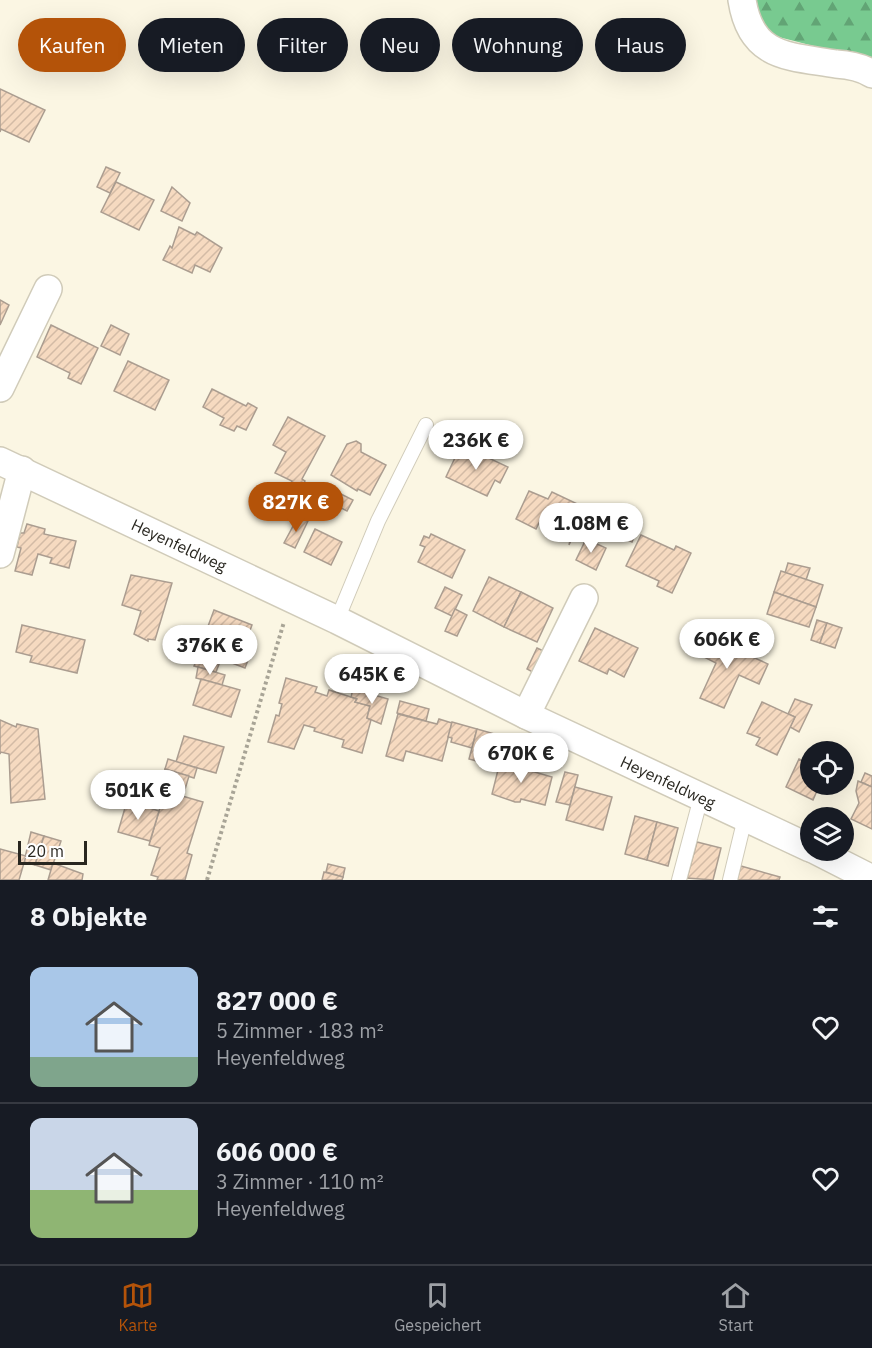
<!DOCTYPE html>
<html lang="de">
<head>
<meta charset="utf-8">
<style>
	body { margin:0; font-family:"IBM Plex Sans",sans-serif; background:#20242c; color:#f1f3f6; height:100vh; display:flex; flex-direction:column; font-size:22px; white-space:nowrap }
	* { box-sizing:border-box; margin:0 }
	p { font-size:20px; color:#9ea1a6 }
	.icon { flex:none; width:33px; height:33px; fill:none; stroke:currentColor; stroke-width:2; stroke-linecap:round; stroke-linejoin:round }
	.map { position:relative; height:880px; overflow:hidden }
	.details { display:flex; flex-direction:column; background:#171b24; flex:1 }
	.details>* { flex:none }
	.guide { position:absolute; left:18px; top:18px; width:837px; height:54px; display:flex; gap:12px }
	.buttons { position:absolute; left:800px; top:741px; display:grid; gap:12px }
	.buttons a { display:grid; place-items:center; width:54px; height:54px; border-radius:50%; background:#171b24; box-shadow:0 6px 24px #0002; font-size:30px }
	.scale { position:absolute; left:18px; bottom:15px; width:69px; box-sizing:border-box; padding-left:6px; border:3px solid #292720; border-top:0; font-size:16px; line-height:21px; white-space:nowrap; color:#292720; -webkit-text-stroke:4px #fff; paint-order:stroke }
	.price { position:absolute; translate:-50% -51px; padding:0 14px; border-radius:21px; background:#fff; color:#222; font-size:20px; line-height:39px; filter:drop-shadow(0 2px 3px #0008) }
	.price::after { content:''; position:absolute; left:50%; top:36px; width:18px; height:14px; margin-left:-9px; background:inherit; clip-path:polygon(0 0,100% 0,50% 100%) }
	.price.on { background:#b45309; color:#fff }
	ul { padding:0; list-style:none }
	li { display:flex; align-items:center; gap:18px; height:150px; padding:0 30px }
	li+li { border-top:2px solid #363941 }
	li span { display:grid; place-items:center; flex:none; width:168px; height:120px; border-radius:12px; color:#555 }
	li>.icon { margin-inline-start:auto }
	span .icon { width:72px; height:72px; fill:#fffc; stroke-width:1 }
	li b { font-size:26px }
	h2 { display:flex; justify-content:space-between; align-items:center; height:72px; padding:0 30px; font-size:26px }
	.pill { padding:0 21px; border-radius:27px; background:#171b24; box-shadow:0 6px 24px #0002; font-size:21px; line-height:54px }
	.pill.on { background:#b45309; color:#fff }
	.dock { display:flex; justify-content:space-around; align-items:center; height:84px; border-top:2px solid #363941; background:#171b24; font-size:16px; color:#9ea1a6 }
	.dock a { display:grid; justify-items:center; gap:3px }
	.dock .on { color:#b45309 }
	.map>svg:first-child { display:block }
</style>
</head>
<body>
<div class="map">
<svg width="872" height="880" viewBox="0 0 872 880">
	<defs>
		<pattern id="forest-firs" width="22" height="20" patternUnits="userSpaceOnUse" patternTransform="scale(1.5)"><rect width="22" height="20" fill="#78ca90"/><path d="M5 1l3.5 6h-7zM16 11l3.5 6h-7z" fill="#62a475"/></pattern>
		<pattern id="building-hatch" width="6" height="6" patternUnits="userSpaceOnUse" patternTransform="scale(1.5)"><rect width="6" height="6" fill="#f6dac0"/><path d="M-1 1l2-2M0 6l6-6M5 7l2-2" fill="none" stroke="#d3bba5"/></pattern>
	</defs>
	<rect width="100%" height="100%" fill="#fbf6e3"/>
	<path fill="url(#forest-firs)" d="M 753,0 L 872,0 L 872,57 L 833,51 L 767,34 Z"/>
	<g fill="url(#building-hatch)" stroke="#ab9d90" stroke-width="1.5">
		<path d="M 0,89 L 45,110 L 29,142 L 1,129 L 0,132 Z"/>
		<path d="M 106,167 L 120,173 L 110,193 L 97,187 Z"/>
		<path d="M 116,182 L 154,200 L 139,230 L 101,212 Z"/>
		<path d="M 172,187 L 190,203 L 182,221 L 161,211 Z"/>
		<path d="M 179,227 L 195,235 L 197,232 L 222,248 L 210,272 L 195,265 L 192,273 L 163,260 L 170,246 L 172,248 Z"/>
		<path d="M 0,300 L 9,305 L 0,325 Z"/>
		<path d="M 51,325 L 98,348 L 81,384 L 68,378 L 70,373 L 37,357 Z"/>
		<path d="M 111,325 L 129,334 L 120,355 L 101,346 Z"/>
		<path d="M 128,361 L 169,380 L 155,410 L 114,391 Z"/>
		<path d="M 212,389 L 246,406 L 248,403 L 257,408 L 246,430 L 237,426 L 234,431 L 220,425 L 224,418 L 203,407 Z"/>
		<path d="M 288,417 L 325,436 L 302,479 L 305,481 L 294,502 L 284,496 L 292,481 L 275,473 L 286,452 L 273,445 Z"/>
		<path d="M 356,441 L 361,444 L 361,452 L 386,465 L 370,495 L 358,489 L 357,491 L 331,475 L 347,444 Z"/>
		<path d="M 461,445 L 508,467 L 500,483 L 495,480 L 487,496 L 446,477 Z"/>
		<path d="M 325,486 L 353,500 L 347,511 L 320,497 Z"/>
		<path d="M 529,491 L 548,499 L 552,492 L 586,508 L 569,545 L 571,536 L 540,521 L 536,529 L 516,519 Z"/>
		<path d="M 622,513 L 641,522 L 632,542 L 613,533 Z"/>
		<path d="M 298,517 L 308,521 L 295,548 L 284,543 Z"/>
		<path d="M 27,524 L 45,529 L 44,534 L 76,541 L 69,568 L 50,563 L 52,558 L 38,554 L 32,575 L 15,571 L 21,548 L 17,547 L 20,533 L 24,533 Z"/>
		<path d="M 315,529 L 342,542 L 331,565 L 304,552 Z"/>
		<path d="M 431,534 L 465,550 L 452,578 L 418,562 L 425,547 L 420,545 L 424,536 L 429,538 Z"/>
		<path d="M 641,535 L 674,550 L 676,546 L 691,553 L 672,593 L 657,586 L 659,581 L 626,566 Z"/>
		<path d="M 586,539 L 606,548 L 596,570 L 576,560 Z"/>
		<path d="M 788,563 L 810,568 L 806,580 L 785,573 Z"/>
		<path d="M 781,571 L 823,585 L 816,607 L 774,592 Z"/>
		<path d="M 131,575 L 172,583 L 155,640 L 148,639 L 148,641 L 134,634 L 141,611 L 122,605 Z"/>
		<path d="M 489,577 L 521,592 L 504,627 L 473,611 Z"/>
		<path d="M 445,587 L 462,595 L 452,616 L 435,608 Z"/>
		<path d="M 521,592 L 553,608 L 537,642 L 504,627 Z"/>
		<path d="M 774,592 L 816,607 L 809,627 L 767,614 Z"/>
		<path d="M 455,609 L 467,615 L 457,636 L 445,631 Z"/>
		<path d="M 214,610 L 252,625 L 245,644 L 207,629 Z"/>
		<path d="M 817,620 L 827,623 L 820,643 L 811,640 Z"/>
		<path d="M 827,623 L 842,628 L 835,648 L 820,643 Z"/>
		<path d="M 22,625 L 85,640 L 77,673 L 30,662 L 32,656 L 16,652 Z"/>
		<path d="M 595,628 L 638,648 L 624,677 L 609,669 L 607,674 L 579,661 Z"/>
		<path d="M 214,632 L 253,647 L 245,668 L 206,653 Z"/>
		<path d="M 704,635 L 768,664 L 759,684 L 739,675 L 724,708 L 700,698 L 716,663 L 696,653 Z"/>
		<path d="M 537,648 L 548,653 L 538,675 L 527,669 Z"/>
		<path d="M 200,652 L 221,659 L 216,672 L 194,666 Z"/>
		<path d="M 198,667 L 225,675 L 222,685 L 196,678 Z"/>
		<path d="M 286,678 L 317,687 L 315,692 L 327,696 L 329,690 L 357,699 L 355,702 L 370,706 L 367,718 L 371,720 L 362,753 L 342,747 L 344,740 L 314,731 L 315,728 L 304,725 L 294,749 L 268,742 L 276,715 L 279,716 L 282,704 L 279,703 Z"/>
		<path d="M 201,679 L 240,690 L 231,717 L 193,705 Z"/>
		<path d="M 353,689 L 388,699 L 381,724 L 367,718 L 370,706 L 355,702 L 357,699 L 351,697 Z"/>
		<path d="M 795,699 L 812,705 L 799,732 L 790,727 L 795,717 L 788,714 Z"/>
		<path d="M 400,701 L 429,709 L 426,721 L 397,713 Z"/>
		<path d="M 762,702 L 795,717 L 777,755 L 756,745 L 760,738 L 747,733 Z"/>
		<path d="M 398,714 L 437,724 L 439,719 L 452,723 L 442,761 L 406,751 L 403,761 L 386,756 Z"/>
		<path d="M 0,720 L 16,727 L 17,724 L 38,729 L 45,799 L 11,803 L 9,754 L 1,752 L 0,754 Z"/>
		<path d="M 452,722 L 477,729 L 472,748 L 451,742 L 452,738 L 448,737 Z"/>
		<path d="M 477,729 L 498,735 L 493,755 L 501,757 L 498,767 L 469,759 Z"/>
		<path d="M 184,736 L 224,747 L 216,773 L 176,762 Z"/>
		<path d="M 501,758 L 516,761 L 514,766 L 552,777 L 545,805 L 521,799 L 520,802 L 515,802 L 492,794 Z"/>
		<path d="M 168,759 L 197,768 L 194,778 L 165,769 Z"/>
		<path d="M 799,759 L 810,764 L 810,784 L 820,784 L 813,800 L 786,787 Z"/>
		<path d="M 165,769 L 189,776 L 183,796 L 159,791 Z"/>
		<path d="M 565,772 L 578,775 L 570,805 L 556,802 Z"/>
		<path d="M 865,773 L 872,776 L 872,787 L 861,782 Z"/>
		<path d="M 858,781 L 872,787 L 872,829 L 851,819 L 859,803 L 856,791 Z"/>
		<path d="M 575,787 L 612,797 L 603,830 L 566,820 Z"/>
		<path d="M 165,791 L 203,802 L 187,853 L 192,855 L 185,880 L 157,880 L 158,877 L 151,875 L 160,848 L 149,845 Z"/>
		<path d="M 127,801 L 159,811 L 150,841 L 118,832 Z"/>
		<path d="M 635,816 L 657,822 L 647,860 L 625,854 Z"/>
		<path d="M 657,822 L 678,828 L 668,866 L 647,860 Z"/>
		<path d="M 31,832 L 44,836 L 35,865 L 24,862 Z"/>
		<path d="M 44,836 L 61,841 L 51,870 L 35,865 Z"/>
		<path d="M 697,842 L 721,848 L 713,880 L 687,878 Z"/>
		<path d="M 0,849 L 26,856 L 19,880 L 0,880 Z"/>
		<path d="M 53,863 L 83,874 L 82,880 L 48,880 Z"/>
		<path d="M 328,864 L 345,868 L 343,877 L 326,872 Z"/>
		<path d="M 741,866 L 780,877 L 779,880 L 737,880 Z"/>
		<path d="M 324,872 L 343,877 L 342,880 L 322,880 Z"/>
	</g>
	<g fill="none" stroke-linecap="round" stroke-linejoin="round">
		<defs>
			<g id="lane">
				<path d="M 337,620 L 378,521 L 426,425"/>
				<path d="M 679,880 L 701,797"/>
				<path d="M 730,880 L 745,818"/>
			</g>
			<g id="street">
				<path d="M 742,0 C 751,58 788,56 836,64 C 849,65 862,67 872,74"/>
				<path d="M 0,388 L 48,289"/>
				<path d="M 0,461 L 337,620 L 526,715 L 810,848"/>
				<path d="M 0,554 L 22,470"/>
				<path d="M 526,715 L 584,598"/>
				<path d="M 815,850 L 872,879"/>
			</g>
		</defs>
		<use href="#lane" stroke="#d0cbb9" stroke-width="16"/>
		<use href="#street" stroke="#d0cbb9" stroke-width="30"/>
		<path stroke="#a8a496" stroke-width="4" stroke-dasharray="3 3" stroke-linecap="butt" d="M 207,880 L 284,622"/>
		<use href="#lane" stroke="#fff" stroke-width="14"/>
		<use href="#street" stroke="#fff" stroke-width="27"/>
	</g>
	<g text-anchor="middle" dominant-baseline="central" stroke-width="6" stroke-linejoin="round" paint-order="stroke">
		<g font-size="16" fill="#292720" stroke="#fff">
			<text transform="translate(179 545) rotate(25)">Heyenfeldweg</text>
			<text transform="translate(668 782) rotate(25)">Heyenfeldweg</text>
		</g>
	</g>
</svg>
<div class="buttons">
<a><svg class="icon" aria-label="locate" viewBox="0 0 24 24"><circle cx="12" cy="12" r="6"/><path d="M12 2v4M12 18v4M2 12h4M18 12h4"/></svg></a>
<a><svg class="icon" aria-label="layers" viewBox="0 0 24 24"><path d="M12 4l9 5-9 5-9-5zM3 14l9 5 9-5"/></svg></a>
</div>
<div class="scale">20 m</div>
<b class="price" style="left:476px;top:471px">236K €</b>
<b class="price on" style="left:296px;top:533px">827K €</b>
<b class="price" style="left:591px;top:554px">1.08M €</b>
<b class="price" style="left:727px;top:670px">606K €</b>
<b class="price" style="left:210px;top:676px">376K €</b>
<b class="price" style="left:372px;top:705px">645K €</b>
<b class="price" style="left:521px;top:784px">670K €</b>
<b class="price" style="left:138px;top:821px">501K €</b>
<div class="guide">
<a class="pill on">Kaufen</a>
<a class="pill">Mieten</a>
<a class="pill">Filter</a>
<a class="pill">Neu</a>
<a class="pill">Wohnung</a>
<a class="pill">Haus</a>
</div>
</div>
<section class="details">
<h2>8 Objekte<svg class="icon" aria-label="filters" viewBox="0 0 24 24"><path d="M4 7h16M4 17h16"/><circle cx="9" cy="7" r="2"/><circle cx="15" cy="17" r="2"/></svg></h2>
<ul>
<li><span style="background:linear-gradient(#a9c7e8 75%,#7fa58c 0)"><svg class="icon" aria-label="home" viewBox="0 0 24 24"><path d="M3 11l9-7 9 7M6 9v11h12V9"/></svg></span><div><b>827 000 €</b><p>5 Zimmer · 183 m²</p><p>Heyenfeldweg</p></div><svg class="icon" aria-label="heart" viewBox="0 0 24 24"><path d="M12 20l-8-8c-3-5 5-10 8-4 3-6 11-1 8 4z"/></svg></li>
<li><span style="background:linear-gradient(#c9d6e8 60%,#8fb573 0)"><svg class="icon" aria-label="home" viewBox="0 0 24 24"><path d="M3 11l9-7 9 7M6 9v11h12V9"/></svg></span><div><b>606 000 €</b><p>3 Zimmer · 110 m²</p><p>Heyenfeldweg</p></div><svg class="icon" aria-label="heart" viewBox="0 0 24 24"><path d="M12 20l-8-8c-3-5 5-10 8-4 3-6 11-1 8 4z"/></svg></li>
</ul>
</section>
<nav class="dock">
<a class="on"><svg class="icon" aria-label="map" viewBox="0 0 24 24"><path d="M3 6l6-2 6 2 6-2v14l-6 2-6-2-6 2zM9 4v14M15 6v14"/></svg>Karte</a>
<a><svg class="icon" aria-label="saved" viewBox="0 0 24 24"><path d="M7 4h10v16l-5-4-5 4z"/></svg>Gespeichert</a>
<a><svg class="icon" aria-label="home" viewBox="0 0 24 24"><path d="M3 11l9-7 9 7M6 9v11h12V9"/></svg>Start</a>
</nav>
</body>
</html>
